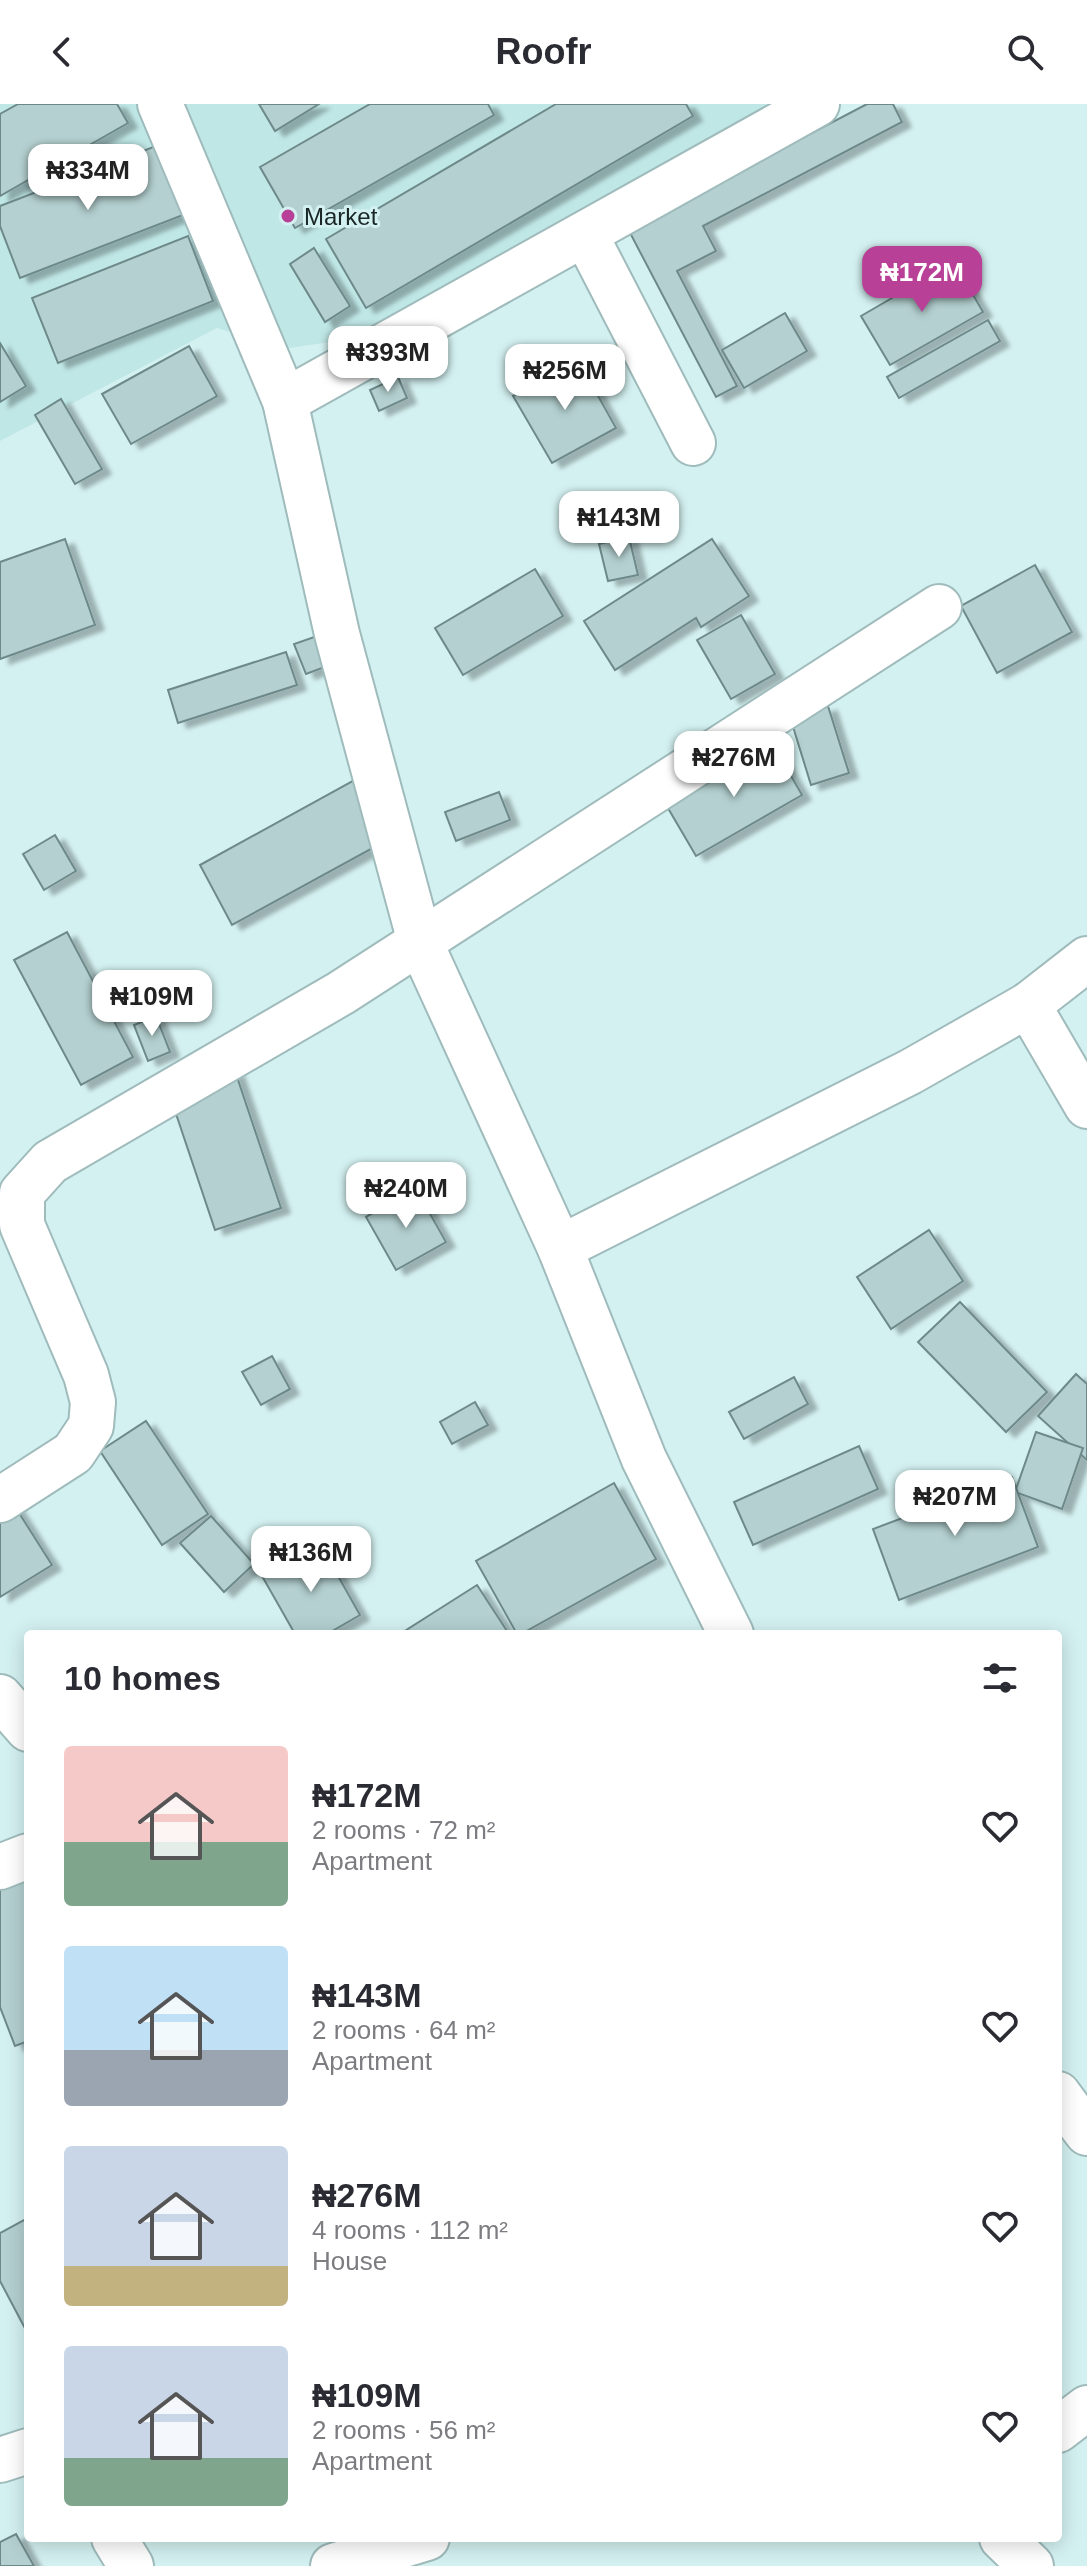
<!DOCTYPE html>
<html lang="en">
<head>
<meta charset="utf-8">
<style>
	body { margin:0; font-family:Arial,sans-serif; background:#f2f2f3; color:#2b2b33; height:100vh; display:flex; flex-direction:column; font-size:30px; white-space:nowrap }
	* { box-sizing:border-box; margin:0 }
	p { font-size:26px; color:#7c7c81 }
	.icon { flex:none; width:44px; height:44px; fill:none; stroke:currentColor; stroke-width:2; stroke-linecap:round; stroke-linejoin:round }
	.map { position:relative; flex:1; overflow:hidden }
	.panel { position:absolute; left:24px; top:1526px; width:1038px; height:912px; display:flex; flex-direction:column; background:#fff; border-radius:8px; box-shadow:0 4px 20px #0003 }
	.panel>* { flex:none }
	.price { position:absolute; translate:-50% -68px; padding:0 18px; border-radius:16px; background:#fff; color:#222; font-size:26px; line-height:52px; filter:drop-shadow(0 2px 4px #0008) }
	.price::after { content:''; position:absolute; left:50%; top:48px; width:24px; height:18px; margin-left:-12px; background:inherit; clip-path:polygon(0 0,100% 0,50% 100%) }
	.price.on { background:#b84197; color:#fff }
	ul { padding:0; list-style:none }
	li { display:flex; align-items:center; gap:24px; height:200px; padding:0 40px }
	li span { display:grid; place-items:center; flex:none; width:224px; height:160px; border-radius:8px; color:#555 }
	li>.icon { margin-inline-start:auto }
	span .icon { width:96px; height:96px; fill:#fffc; stroke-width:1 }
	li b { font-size:34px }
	h2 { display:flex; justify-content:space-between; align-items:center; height:96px; padding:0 40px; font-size:34px }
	header { display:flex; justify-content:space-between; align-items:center; height:104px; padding:0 40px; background:#fff; font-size:36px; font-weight:700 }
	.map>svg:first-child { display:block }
</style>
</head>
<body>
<header><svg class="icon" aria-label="back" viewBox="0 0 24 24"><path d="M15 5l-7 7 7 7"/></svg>Roofr<svg class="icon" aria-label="search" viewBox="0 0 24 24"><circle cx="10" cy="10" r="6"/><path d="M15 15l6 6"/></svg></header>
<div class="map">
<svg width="1087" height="2462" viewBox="0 0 1087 2462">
	<defs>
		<filter id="shadow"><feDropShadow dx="9" dy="5" stdDeviation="2" flood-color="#0004"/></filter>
	</defs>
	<rect width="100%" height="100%" fill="#d4f1f1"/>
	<path fill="#bfe7e6" d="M 0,0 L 782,0 L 350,235 L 283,245 L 217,224 L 0,337 Z"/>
	<g fill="#b4d0d0" stroke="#6e8989" stroke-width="2" filter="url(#shadow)">
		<path d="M 18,0 L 117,0 L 128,19 L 0,92 L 0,10 Z"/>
		<path d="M 259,0 L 319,0 L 275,27 Z"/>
		<path d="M 370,0 L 488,0 L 494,11 L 295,124 L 260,63 Z"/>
		<path d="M 556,0 L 686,0 L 693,12 L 366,204 L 326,135 Z"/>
		<path d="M 867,0 L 893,0 L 902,18 L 703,122 L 716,147 L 677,167 L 737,282 L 716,293 L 628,125 Z"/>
		<path d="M 156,42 L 183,111 L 20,174 L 0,122 L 0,102 Z"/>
		<path d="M 188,132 L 213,197 L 58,259 L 32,194 Z"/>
		<path d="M 314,144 L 350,202 L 325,218 L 290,160 Z"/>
		<path d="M 954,158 L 983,208 L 890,261 L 861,212 Z"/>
		<path d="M 785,209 L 807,247 L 744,284 L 722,246 Z"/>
		<path d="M 988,216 L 1000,237 L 899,294 L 887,273 Z"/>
		<path d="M 0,239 L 26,282 L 0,298 Z"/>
		<path d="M 189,242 L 217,292 L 131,340 L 102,290 Z"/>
		<path d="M 578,256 L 616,324 L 552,359 L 513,292 Z"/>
		<path d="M 398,273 L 407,294 L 379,307 L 370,286 Z"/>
		<path d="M 61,295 L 102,365 L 75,380 L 35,311 Z"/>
		<path d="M 629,433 L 638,471 L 608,477 L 599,440 Z"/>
		<path d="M 65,435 L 95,521 L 0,555 L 0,458 Z"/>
		<path d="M 712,435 L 749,492 L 701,523 L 696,514 L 615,566 L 584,517 Z"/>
		<path d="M 1035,461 L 1072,528 L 997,569 L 961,502 Z"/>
		<path d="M 535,465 L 563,512 L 463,571 L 435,524 Z"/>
		<path d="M 741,511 L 775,570 L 731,595 L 697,536 Z"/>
		<path d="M 320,531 L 330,561 L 306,570 L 294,540 Z"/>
		<path d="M 286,548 L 297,581 L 178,619 L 168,586 Z"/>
		<path d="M 828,602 L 849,669 L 811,681 L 790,613 Z"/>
		<path d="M 771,637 L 802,691 L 696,752 L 665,699 Z"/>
		<path d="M 358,674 L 391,734 L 232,821 L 200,761 Z"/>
		<path d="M 499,688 L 510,716 L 456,737 L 445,708 Z"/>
		<path d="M 55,731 L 76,767 L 44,786 L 23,750 Z"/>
		<path d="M 67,828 L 133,953 L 81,981 L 14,856 Z"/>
		<path d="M 156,912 L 170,948 L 148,957 L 134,921 Z"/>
		<path d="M 235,967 L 281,1104 L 215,1126 L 169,989 Z"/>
		<path d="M 416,1085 L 446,1138 L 396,1166 L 366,1113 Z"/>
		<path d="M 929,1126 L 963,1177 L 891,1225 L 857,1173 Z"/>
		<path d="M 960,1198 L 1047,1288 L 1006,1328 L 918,1238 Z"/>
		<path d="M 272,1252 L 290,1285 L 261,1301 L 242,1268 Z"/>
		<path d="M 1076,1270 L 1087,1280 L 1087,1356 L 1038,1312 Z"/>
		<path d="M 794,1273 L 808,1300 L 744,1335 L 729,1308 Z"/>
		<path d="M 475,1298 L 488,1321 L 452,1340 L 440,1318 Z"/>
		<path d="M 146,1317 L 208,1410 L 162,1441 L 100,1347 Z"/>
		<path d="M 1036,1328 L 1083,1344 L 1062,1405 L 1015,1388 Z"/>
		<path d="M 859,1342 L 878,1385 L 753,1441 L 734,1398 Z"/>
		<path d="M 1012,1373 L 1038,1443 L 899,1496 L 873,1425 Z"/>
		<path d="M 614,1379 L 656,1455 L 521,1530 L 517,1530 L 476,1457 Z"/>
		<path d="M 7,1390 L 52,1461 L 0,1493 L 0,1394 Z"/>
		<path d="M 211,1412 L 254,1460 L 224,1488 L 180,1439 Z"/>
		<path d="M 320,1440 L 360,1511 L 327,1530 L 295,1530 L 262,1472 Z"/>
		<path d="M 477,1481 L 509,1530 L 400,1530 Z"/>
		<path d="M 17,1756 L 28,1783 L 28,1937 L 15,1942 L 0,1903 L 0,1762 Z"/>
		<path d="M 24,2116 L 28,2123 L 28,2230 L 0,2177 L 0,2129 Z"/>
		<path d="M 16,2430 L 34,2462 L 0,2462 L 0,2438 Z"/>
	</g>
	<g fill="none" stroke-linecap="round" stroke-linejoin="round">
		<defs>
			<g id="minor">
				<path d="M 160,0 L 285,297 L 337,530 L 420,838 L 560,1144 L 644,1355 L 731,1530"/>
				<path d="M 585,130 L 693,339"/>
				<path d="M 285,297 L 817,0"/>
				<path d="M 1028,901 L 1087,1002"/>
				<path d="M 560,1144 L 910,968 L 1028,901 L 1087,855"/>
				<path d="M 0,1396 L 73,1349 L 91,1322 L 93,1298 L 86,1271 L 22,1121 L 22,1089 L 50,1058 L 341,889 L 939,503"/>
				<path d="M 0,1593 L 28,1625"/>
				<path d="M 0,1763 L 28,1752"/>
				<path d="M 1058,1990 L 1087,2029"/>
				<path d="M 1058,2326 L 1087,2304"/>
				<path d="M 0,2356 L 28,2347"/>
				<path d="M 114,2434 L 131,2462"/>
				<path d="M 1002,2434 L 1031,2462"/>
				<path d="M 333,2462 L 427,2434"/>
			</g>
		</defs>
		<use href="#minor" stroke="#9fbbbb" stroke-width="48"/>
		<use href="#minor" stroke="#fff" stroke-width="44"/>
	</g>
	<circle fill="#b84197" stroke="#d4f1f1" stroke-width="3" cx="288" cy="112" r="8"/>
	<g text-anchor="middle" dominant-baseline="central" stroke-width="6" stroke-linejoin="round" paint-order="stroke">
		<g font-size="24" fill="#1a2525" stroke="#d4f1f1" text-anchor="start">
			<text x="304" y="112">Market</text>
		</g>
	</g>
</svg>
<b class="price" style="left:88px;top:108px">₦334M</b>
<b class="price on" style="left:922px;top:210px">₦172M</b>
<b class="price" style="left:388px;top:290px">₦393M</b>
<b class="price" style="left:565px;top:308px">₦256M</b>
<b class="price" style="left:619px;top:455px">₦143M</b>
<b class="price" style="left:734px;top:695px">₦276M</b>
<b class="price" style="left:152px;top:934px">₦109M</b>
<b class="price" style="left:406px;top:1126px">₦240M</b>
<b class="price" style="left:955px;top:1434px">₦207M</b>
<b class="price" style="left:311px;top:1490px">₦136M</b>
<section class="panel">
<h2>10 homes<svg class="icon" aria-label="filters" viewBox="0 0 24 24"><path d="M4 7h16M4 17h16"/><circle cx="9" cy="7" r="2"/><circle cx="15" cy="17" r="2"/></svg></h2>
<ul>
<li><span style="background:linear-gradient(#f6c9c9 60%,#7fa58c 0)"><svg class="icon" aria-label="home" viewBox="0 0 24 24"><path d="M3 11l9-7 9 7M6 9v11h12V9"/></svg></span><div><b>₦172M</b><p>2 rooms · 72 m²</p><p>Apartment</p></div><svg class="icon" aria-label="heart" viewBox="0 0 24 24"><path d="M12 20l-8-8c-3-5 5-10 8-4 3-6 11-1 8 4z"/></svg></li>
<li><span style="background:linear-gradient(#bfe0f5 65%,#9aa5b1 0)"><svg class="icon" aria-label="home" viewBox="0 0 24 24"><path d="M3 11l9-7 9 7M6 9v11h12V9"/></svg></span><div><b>₦143M</b><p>2 rooms · 64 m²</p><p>Apartment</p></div><svg class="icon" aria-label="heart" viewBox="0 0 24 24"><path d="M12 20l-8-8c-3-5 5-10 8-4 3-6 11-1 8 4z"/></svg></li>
<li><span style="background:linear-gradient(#c9d6e8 75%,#c2b280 0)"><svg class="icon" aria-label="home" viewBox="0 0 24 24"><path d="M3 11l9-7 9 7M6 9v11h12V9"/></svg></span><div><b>₦276M</b><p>4 rooms · 112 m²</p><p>House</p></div><svg class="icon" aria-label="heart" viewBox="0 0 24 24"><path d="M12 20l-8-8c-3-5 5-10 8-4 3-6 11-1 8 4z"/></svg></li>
<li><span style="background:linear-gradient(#c9d6e8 70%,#7fa58c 0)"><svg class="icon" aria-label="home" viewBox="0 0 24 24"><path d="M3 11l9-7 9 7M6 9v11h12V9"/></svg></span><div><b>₦109M</b><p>2 rooms · 56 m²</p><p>Apartment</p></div><svg class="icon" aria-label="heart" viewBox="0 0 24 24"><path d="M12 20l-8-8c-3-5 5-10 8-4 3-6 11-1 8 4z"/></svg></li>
</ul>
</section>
</div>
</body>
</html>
